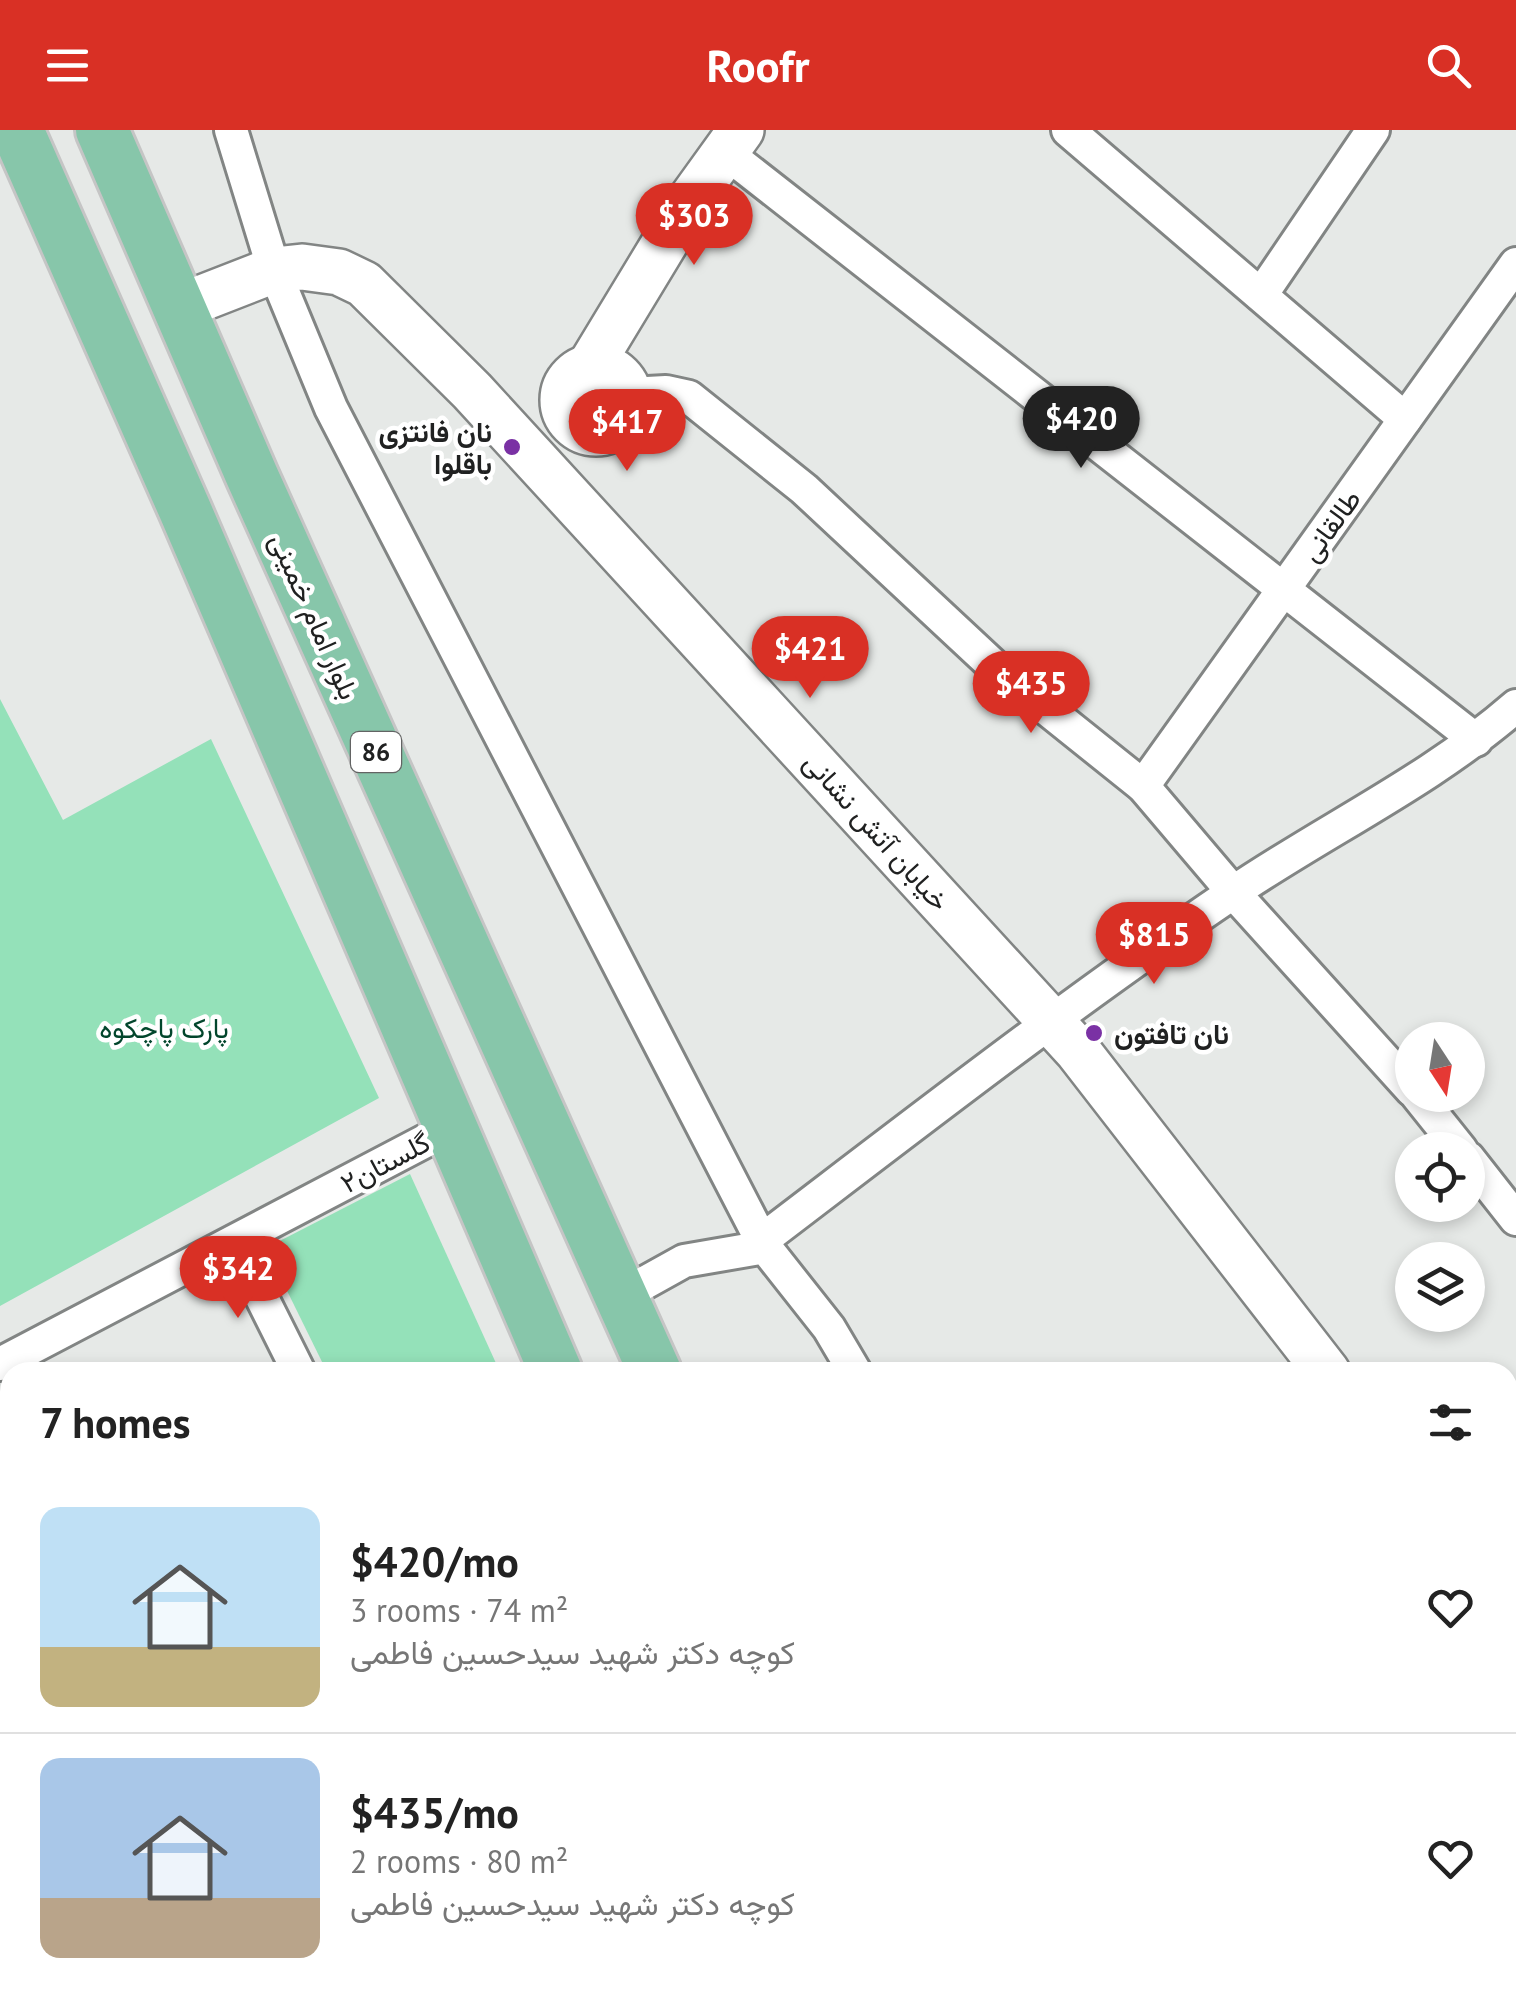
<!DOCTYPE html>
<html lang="en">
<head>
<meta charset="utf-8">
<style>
	body { margin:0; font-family:"PT Sans",Vazirmatn,sans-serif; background:#f6f6f6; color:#222; height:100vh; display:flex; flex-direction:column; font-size:38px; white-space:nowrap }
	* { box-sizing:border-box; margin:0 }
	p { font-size:32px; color:#767676 }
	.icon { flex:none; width:55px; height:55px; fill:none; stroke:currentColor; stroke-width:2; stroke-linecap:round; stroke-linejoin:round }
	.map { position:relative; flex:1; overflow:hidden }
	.panel { position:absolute; left:0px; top:1232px; width:1518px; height:642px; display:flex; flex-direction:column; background:#fff; border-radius:30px 30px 0 0; box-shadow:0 5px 15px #0003 }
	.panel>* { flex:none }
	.needle { width:65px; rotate:168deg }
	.tools { position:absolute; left:1395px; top:892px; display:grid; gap:20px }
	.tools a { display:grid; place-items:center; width:90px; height:90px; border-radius:50%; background:#fff; box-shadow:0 5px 15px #0003; font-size:50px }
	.price { position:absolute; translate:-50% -85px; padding:0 22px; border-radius:35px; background:#d93025; color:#fff; font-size:32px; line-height:65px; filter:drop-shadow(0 2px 5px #0008) }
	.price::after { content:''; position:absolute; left:50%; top:60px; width:30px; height:22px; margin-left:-15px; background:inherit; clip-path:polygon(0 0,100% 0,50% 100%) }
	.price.on { background:#222; color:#fff }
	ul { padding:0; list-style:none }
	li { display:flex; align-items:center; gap:30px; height:250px; padding:0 40px }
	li+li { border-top:2px solid #e0e0e0 }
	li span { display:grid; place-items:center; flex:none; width:280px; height:200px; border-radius:20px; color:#555 }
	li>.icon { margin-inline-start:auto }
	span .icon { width:120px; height:120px; fill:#fffc; stroke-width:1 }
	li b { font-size:42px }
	h2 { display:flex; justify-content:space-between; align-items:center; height:120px; padding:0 40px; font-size:42px }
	header { display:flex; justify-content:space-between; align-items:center; height:130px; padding:0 40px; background:#d93025; color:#fff; font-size:45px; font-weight:700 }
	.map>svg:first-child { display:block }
</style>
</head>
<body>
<header><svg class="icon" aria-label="menu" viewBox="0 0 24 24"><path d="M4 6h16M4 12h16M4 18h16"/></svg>Roofr<svg class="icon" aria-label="search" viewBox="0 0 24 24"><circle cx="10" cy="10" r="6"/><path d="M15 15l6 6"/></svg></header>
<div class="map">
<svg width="1516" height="1873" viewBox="0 0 1516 1873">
	<rect width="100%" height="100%" fill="#e6e9e7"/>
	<g fill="#94e1b9">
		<path d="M 0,569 L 63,690 L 211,609 L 379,968 L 0,1176 Z"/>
		<path d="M 410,1044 L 500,1242 L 327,1242 L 266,1118 Z"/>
		<path d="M 982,1865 L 1308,1865 L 1314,1873 L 985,1873 Z"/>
	</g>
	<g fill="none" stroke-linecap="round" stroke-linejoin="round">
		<defs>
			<g id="street">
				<path d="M 231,0 L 274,140 L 331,278 L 765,1117"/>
				<path d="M 1068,0 L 1405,289"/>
				<path d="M 725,22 L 1476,610"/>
				<path d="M 1261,165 L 1373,0"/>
				<path d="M 629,264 L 666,262 L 689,267 L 804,359 L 997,539 L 1143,656 L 1233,762 L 1412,960"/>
				<path d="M 1143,656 L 1516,134"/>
				<path d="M 1417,965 L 1461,1020"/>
				<path d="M 1468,1028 L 1516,1089"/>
				<path d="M 761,1111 C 916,993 1070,873 1231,764 C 1325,700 1430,651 1516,576"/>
				<path d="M 234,1112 L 299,1242"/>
				<path d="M 621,1166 L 684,1131 L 765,1117 L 829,1198 L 855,1242"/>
				<path d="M 0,1234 L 450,998"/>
				<path d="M 607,1865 L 611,1873"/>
				<path d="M 1348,1865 L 1354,1873"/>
				<path d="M 697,1873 L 716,1865"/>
			</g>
			<g id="secondary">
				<path d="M 179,177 L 274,140 L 302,137 L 339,142 L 364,154 L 472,261 L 1077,920 L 1327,1242"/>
				<circle cx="596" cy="270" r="33"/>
				<path d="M 589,238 L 692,68 L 741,0"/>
				<path d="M 1508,1470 L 1516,1480"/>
				<path d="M 0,1546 L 10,1567"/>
				<path d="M 156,1865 L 160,1873"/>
			</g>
			<g id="primary">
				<path d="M 17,0 L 185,380 L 556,1242"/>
				<path d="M 102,0 L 252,346 L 655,1242"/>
				<path d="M 833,1865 L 836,1873"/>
				<path d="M 932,1865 L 936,1873"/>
			</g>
		</defs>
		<use href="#street" stroke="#828584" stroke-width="38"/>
		<use href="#secondary" stroke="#828584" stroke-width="50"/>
		<use href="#primary" stroke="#c5c5c5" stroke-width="58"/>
		<use href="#street" stroke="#fff" stroke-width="32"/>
		<use href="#secondary" stroke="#fff" stroke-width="45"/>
		<use href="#primary" stroke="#87c6aa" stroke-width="52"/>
	</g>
	<g fill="#7a31a4" stroke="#fff" stroke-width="4">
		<circle cx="512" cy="317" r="10"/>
		<circle cx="1094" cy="903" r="10"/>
	</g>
	<g text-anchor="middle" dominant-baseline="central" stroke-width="9" stroke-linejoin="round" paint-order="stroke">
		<rect fill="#fff" stroke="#636464" stroke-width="2.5" x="351" y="602" width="50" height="40" rx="8"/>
		<g font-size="25" font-weight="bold" fill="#202121">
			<text x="376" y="622">86</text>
		</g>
		<g font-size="28" font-weight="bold" fill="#202121" stroke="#fff" text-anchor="end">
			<text x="492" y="301">نان فانتزی<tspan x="492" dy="32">باقلوا</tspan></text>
			<text x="1114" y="903" text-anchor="start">نان تافتون</text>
		</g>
		<g font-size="28" fill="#202121" stroke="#fff">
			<text transform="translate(1330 395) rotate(-54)">طالقانی</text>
			<text transform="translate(315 486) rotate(66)">بلوار امام خمینی</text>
			<text transform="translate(877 701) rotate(48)">خیابان آتش نشانی</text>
			<text transform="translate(385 1032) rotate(-28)">گلستان۲</text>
		</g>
		<g font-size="28" fill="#02462c" stroke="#fff">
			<text x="164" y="897">پارک پاچکوه</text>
		</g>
	</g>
</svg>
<div class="tools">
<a><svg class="needle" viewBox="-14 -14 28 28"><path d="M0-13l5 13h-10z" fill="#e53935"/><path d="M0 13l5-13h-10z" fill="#767676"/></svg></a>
<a><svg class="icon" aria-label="locate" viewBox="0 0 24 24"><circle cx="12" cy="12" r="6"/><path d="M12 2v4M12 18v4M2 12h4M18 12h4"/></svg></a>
<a><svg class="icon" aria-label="layers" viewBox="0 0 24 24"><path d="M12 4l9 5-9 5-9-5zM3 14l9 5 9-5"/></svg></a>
</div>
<b class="price" style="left:694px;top:138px">$303</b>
<b class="price on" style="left:1081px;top:341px">$420</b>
<b class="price" style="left:627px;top:344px">$417</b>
<b class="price" style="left:810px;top:571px">$421</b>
<b class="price" style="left:1031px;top:606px">$435</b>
<b class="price" style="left:1154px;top:857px">$815</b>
<b class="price" style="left:238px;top:1191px">$342</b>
<section class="panel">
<h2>7 homes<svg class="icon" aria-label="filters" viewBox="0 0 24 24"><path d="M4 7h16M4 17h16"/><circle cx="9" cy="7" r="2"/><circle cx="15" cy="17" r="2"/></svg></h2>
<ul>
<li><span style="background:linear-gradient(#bfe0f5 70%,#c2b280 0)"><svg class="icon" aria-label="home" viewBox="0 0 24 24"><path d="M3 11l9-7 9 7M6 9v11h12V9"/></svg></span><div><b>$420/mo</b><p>3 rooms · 74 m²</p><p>کوچه دکتر شهید سیدحسین فاطمی</p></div><svg class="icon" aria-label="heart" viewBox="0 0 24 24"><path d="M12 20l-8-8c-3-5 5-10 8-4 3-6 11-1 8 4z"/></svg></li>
<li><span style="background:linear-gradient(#a9c7e8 70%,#b9a48a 0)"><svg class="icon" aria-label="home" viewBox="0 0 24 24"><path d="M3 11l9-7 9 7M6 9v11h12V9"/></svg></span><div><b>$435/mo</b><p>2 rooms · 80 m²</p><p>کوچه دکتر شهید سیدحسین فاطمی</p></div><svg class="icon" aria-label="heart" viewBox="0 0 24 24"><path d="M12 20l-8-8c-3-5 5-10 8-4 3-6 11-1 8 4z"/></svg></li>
</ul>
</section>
</div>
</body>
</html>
